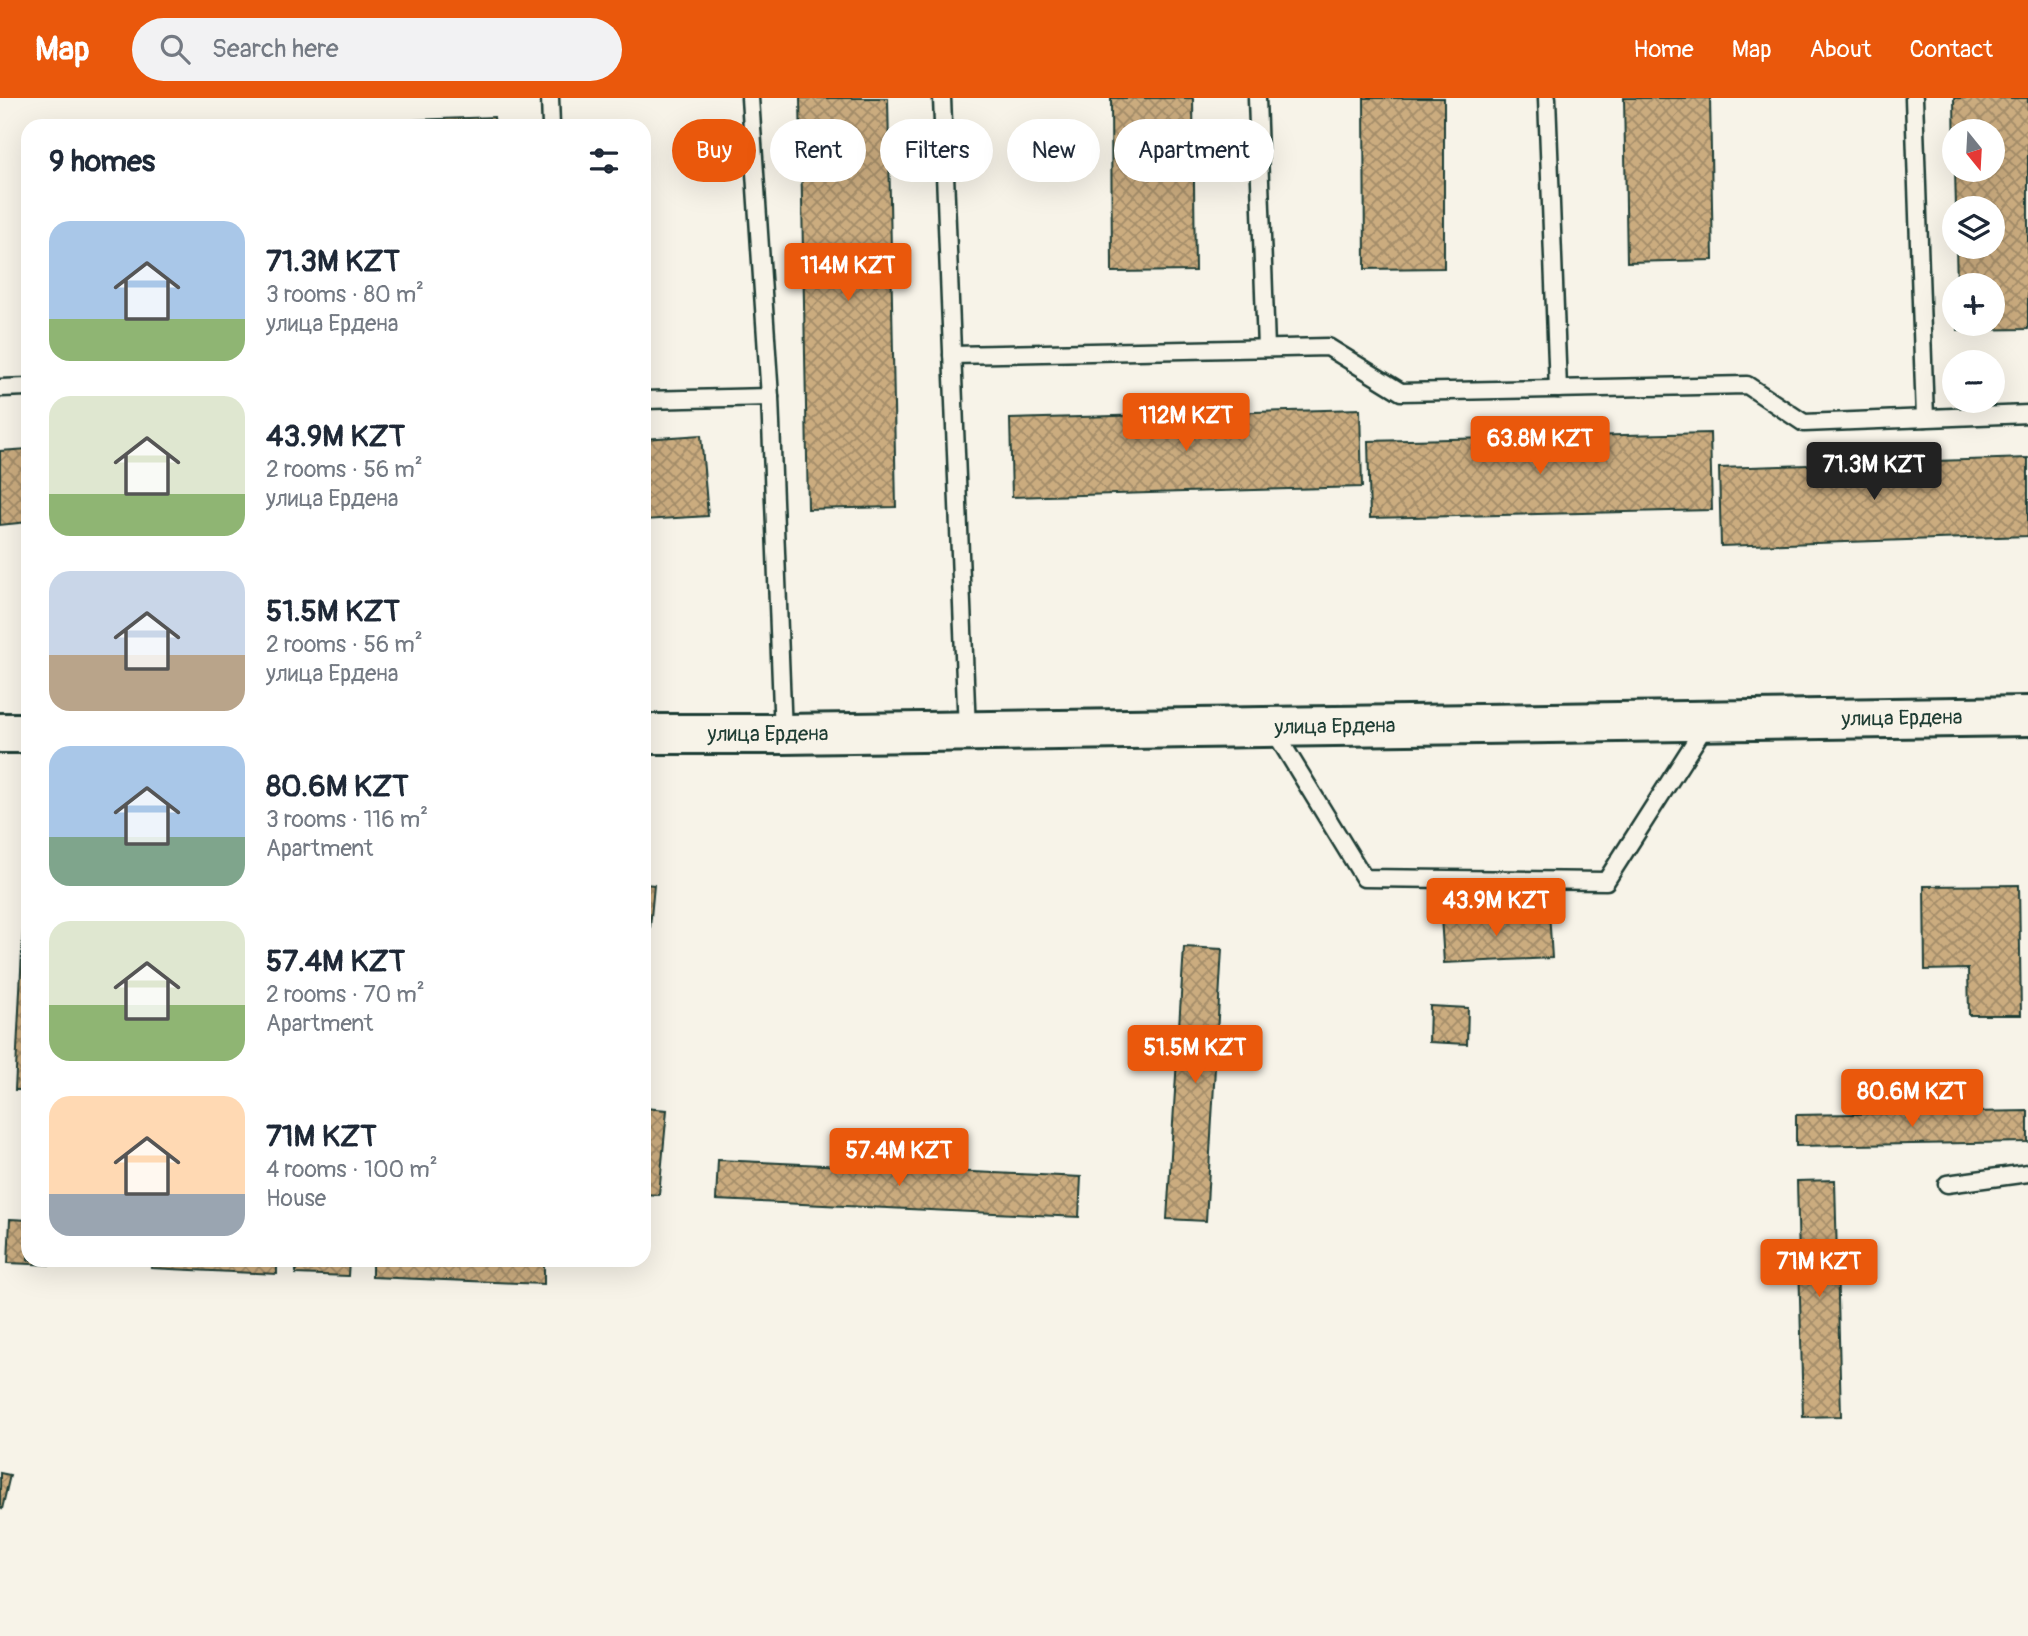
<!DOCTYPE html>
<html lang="en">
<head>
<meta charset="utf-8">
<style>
	body { margin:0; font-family:Pangolin,sans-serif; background:#f2f2f3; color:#1f2937; height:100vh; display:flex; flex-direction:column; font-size:26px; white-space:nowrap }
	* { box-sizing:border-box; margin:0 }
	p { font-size:23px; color:#747a83 }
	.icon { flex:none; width:38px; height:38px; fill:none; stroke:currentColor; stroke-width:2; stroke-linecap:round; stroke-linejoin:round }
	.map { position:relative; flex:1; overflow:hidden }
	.panel { position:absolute; left:21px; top:21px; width:630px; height:1148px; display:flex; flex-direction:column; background:#fff; border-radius:21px; box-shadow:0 7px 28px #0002 }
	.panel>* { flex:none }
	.top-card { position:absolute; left:672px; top:21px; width:665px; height:63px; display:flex; gap:14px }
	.needle { width:46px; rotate:162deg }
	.controls { position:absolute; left:1942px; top:21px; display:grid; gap:14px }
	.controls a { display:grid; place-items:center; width:63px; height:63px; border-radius:50%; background:#fff; box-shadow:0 7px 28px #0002; font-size:35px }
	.price { position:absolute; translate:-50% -60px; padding:0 16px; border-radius:7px; background:#ea580c; color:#fff; font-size:23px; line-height:46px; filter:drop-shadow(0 2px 4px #0008) }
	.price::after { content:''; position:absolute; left:50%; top:42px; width:21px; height:16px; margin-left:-10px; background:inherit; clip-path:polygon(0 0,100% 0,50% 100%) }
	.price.current { background:#222; color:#fff }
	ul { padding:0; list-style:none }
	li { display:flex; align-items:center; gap:21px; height:175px; padding:0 28px }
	li span { display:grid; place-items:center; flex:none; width:196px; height:140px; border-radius:21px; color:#555 }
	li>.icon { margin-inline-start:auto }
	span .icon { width:84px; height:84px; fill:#fffc; stroke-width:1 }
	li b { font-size:30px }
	h2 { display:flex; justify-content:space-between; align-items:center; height:84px; padding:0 28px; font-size:30px }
	.chip { padding:0 24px; border-radius:32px; background:#fff; box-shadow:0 7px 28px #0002; font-size:24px; line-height:63px }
	.chip.current { background:#ea580c; color:#fff }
	header { display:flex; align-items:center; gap:42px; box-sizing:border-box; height:98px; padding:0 35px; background:#ea580c; color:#fff }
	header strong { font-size:33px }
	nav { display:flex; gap:38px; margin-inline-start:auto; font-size:24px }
	.search { width:490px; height:63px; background:#f2f2f3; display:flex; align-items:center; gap:18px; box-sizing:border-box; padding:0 24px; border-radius:38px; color:#747a83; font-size:26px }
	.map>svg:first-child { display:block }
</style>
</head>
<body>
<header>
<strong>Map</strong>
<div class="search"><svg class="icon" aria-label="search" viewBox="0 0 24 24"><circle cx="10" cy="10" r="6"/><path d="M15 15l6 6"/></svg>Search here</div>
<nav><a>Home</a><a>Map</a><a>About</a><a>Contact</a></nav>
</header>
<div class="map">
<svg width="2028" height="1538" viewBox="0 0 2028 1538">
	<defs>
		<pattern id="building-cross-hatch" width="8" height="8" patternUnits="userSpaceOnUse" patternTransform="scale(1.75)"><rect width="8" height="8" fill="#cbac7f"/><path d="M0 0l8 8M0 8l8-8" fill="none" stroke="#a48d69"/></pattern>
	</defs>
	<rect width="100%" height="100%" fill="#f7f3e8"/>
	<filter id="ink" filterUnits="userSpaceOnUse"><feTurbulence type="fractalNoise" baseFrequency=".0143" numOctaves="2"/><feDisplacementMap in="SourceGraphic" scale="14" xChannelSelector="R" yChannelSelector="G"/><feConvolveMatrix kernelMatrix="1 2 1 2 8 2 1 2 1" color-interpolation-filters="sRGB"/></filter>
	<g filter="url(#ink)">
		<g fill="url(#building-cross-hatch)" stroke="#1f3d34" stroke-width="2">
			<path d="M 800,0 L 888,0 L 896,409 L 808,411 Z"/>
			<path d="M 1111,0 L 1193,0 L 1195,173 L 1112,174 Z"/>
			<path d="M 1364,0 L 1444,0 L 1444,170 L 1365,171 Z"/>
			<path d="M 1624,0 L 1710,0 L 1713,162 L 1627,164 Z"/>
			<path d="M 1954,0 L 2028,0 L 2028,231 L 1958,232 L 1958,226 L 1993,226 L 1993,187 L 1957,187 L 1956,149 L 1993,149 L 1993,110 L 1956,110 L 1955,72 L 1993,72 L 1993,33 L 1955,33 L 1955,64 Z"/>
			<path d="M 494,19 L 495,28 L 247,28 Z"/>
			<path d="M 1360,311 L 1362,389 L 1012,399 L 1010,321 Z"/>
			<path d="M 1710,335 L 1712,412 L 1370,420 L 1368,343 Z"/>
			<path d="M 701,337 L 708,418 L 644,422 L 644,341 Z"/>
			<path d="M 28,351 L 28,424 L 0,427 L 0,353 Z"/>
			<path d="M 2028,360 L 2028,438 L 1721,448 L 1719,370 Z"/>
			<path d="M 26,773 L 28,773 L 28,992 L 15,992 Z"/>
			<path d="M 644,786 L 654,787 L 644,894 Z"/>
			<path d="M 2019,787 L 2021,917 L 1969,917 L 1968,871 L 1925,872 L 1924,788 Z"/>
			<path d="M 1549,814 L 1552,860 L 1444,865 L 1441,819 Z"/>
			<path d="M 1184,849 L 1222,851 L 1206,1123 L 1167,1121 Z"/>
			<path d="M 1430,908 L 1468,910 L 1467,946 L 1429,944 Z"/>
			<path d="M 644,1010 L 667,1012 L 659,1097 L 644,1096 Z"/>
			<path d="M 2028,1013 L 2028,1044 L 1796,1048 L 1796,1017 Z"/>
			<path d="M 718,1062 L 1081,1079 L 1079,1119 L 716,1102 Z"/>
			<path d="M 1835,1082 L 1841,1318 L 1803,1319 L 1797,1083 Z"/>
			<path d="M 10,1121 L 28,1122 L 28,1162 L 81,1162 L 80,1168 L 8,1165 Z"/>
			<path d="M 152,1162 L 277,1162 L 277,1176 L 151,1170 Z"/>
			<path d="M 296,1162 L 349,1162 L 348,1178 L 296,1176 Z"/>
			<path d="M 372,1162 L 544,1162 L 544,1186 L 372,1179 Z"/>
			<path d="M 0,1375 L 10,1377 L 2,1411 L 0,1410 Z"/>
		</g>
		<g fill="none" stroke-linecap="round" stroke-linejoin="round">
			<defs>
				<g id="service">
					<path d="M 550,0 L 551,28"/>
					<path d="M 750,0 L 770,299 L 783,636"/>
					<path d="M 942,0 L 967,633"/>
					<path d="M 1257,0 L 1266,250"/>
					<path d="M 1547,0 L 1558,291"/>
					<path d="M 1914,0 L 1925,320"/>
					<path d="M 952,257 L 1328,249 L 1401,294 L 1747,287 L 1804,325 L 2028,316"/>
					<path d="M 0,290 L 28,289"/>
					<path d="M 644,302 L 770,299"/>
					<path d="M 1273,631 L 1364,780 L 1606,783 L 1707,625"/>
					<path d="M 1947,1086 L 2028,1075"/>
				</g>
				<g id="tertiary">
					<path d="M 0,635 L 28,635"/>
					<path id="s1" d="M 644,636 L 783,636 L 2028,618"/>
				</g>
			</defs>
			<use href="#service" stroke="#1f3d34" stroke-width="21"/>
			<use href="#tertiary" stroke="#1f3d34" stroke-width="44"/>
			<use href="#service" stroke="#f7f3e8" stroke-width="16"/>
			<use href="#tertiary" stroke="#f7f3e8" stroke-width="38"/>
		</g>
	</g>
	<g text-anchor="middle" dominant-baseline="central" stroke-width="5" stroke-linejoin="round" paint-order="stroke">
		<g font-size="21" fill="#1f3d34" stroke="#f7f3e8">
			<text stroke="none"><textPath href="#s1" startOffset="1258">улица Ердена</textPath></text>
			<text stroke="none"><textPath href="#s1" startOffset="691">улица Ердена</textPath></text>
			<text stroke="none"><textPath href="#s1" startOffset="124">улица Ердена</textPath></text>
		</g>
	</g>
</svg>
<div class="controls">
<a><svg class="needle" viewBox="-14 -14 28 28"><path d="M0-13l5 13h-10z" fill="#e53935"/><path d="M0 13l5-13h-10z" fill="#747a83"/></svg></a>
<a><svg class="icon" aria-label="layers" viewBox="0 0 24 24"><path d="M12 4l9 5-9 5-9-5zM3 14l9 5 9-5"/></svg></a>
<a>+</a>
<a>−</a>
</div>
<b class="price" style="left:848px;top:205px">114M KZT</b>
<b class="price" style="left:1186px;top:355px">112M KZT</b>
<b class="price" style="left:1540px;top:378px">63.8M KZT</b>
<b class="price current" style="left:1874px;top:404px">71.3M KZT</b>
<b class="price" style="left:1496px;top:840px">43.9M KZT</b>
<b class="price" style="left:1195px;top:987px">51.5M KZT</b>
<b class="price" style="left:1912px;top:1031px">80.6M KZT</b>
<b class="price" style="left:899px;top:1090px">57.4M KZT</b>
<b class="price" style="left:1819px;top:1201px">71M KZT</b>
<div class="top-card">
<a class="chip current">Buy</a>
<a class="chip">Rent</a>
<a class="chip">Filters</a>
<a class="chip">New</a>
<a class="chip">Apartment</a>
</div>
<section class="panel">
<h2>9 homes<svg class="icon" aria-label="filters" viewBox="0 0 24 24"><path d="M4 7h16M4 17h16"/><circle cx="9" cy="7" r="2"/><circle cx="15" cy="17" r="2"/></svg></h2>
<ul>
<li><span style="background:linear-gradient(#a9c7e8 70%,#8fb573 0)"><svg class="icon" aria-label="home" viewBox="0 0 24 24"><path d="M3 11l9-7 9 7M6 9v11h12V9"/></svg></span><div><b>71.3M KZT</b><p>3 rooms · 80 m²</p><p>улица Ердена</p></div></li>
<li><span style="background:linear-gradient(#dfe7d0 70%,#8fb573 0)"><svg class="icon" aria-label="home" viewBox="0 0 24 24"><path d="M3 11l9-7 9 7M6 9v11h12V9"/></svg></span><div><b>43.9M KZT</b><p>2 rooms · 56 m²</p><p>улица Ердена</p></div></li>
<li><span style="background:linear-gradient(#c9d6e8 60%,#b9a48a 0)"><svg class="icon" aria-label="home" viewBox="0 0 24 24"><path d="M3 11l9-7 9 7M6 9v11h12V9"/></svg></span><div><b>51.5M KZT</b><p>2 rooms · 56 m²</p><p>улица Ердена</p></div></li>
<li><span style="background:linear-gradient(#a9c7e8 65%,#7fa58c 0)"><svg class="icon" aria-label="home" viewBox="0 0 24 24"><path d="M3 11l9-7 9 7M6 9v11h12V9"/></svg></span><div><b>80.6M KZT</b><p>3 rooms · 116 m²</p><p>Apartment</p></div></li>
<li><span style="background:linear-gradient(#dfe7d0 60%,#8fb573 0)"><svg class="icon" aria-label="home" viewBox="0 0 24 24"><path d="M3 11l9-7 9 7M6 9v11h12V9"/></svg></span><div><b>57.4M KZT</b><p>2 rooms · 70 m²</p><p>Apartment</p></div></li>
<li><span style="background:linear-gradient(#ffd9b3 70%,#9aa5b1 0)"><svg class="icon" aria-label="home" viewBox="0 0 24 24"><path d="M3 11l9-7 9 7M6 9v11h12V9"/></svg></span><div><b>71M KZT</b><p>4 rooms · 100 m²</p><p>House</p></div></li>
</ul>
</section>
</div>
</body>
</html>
